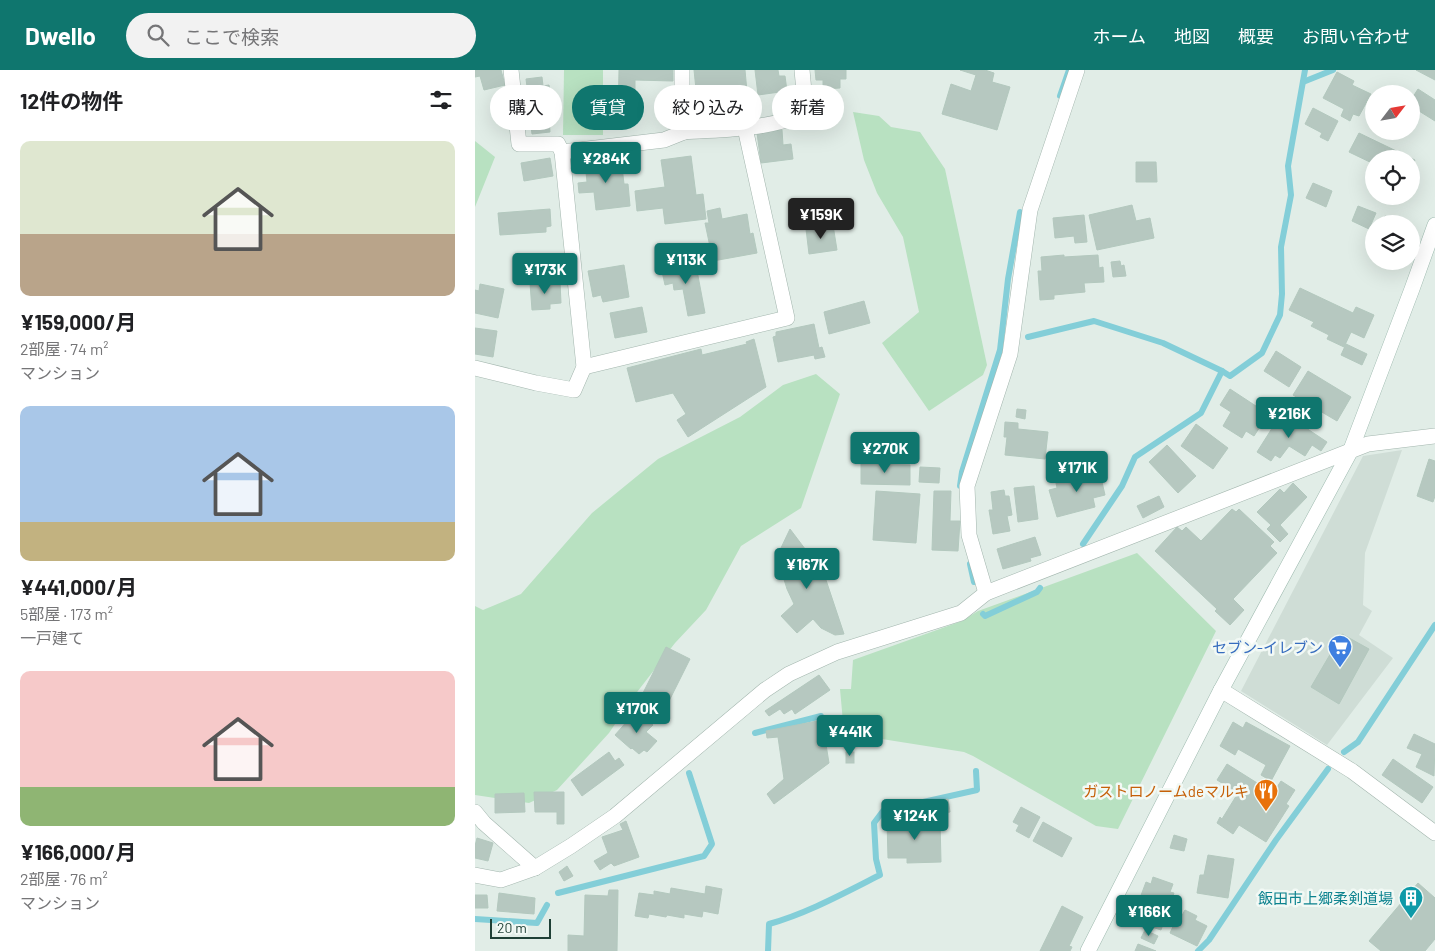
<!DOCTYPE html>
<html lang="ja">
<head>
<meta charset="utf-8">
<style>
	body { margin:0; font-family:Barlow,"Noto Sans JP",sans-serif; background:#f2f2f2; color:#202124; height:100vh; display:flex; flex-direction:column; font-size:19px; white-space:nowrap }
	* { box-sizing:border-box; margin:0 }
	p { font-size:16px; color:#757577 }
	.icon { flex:none; width:28px; height:28px; fill:none; stroke:currentColor; stroke-width:2; stroke-linecap:round; stroke-linejoin:round }
	.map { position:relative; flex:1; overflow:hidden }
	.details { display:flex; flex-direction:column; background:#fff; width:475px }
	.details>* { flex:none }
	.top-card { position:absolute; left:15px; top:15px; width:475px; height:45px; display:flex; gap:10px }
	.needle { width:32px; rotate:59deg }
	.controls { position:absolute; left:890px; top:15px; display:grid; gap:10px }
	.controls a { display:grid; place-items:center; width:55px; height:55px; border-radius:50%; background:#fff; box-shadow:0 5px 20px #0002; font-size:25px }
	.scale { position:absolute; left:15px; bottom:12px; width:61px; box-sizing:border-box; padding-left:5px; border:2px solid #1f4036; border-top:0; font-size:14px; line-height:18px; white-space:nowrap; color:#1f4036; -webkit-text-stroke:4px #f2f9f5; paint-order:stroke }
	.price { position:absolute; translate:-50% -42px; padding:0 11px; border-radius:5px; background:#0f766e; color:#fff; font-size:16px; line-height:32px; filter:drop-shadow(0 1px 2px #0008) }
	.price::after { content:''; position:absolute; left:50%; top:30px; width:15px; height:11px; margin-left:-8px; background:inherit; clip-path:polygon(0 0,100% 0,50% 100%) }
	.price.selected { background:#222; color:#fff }
	ul { padding:0; list-style:none }
	li { display:grid; align-content:center; gap:10px; height:265px; padding:0 20px }
	li span { display:grid; place-items:center; height:155px; border-radius:10px; color:#555 }
	li>.icon { margin-inline-start:auto }
	span .icon { width:90px; height:90px; fill:#fffc; stroke-width:1 }
	li b { font-size:21px }
	h2 { display:flex; justify-content:space-between; align-items:center; height:60px; padding:0 20px; font-size:21px }
	.tag { padding:0 18px; border-radius:22px; background:#fff; box-shadow:0 5px 20px #0002; font-size:18px; line-height:45px }
	.tag.selected { background:#0f766e; color:#fff }
	header { display:flex; align-items:center; gap:30px; box-sizing:border-box; height:70px; padding:0 25px; background:#0f766e; color:#fff }
	header strong { font-size:24px }
	nav { display:flex; gap:28px; margin-inline-start:auto; font-size:18px }
	.search { width:350px; height:45px; background:#f2f2f2; display:flex; align-items:center; gap:12px; box-sizing:border-box; padding:0 18px; border-radius:28px; color:#757577; font-size:19px }
	main { display:flex; flex:1; min-height:0 }
	.map>svg:first-child { display:block }
</style>
</head>
<body>
<header>
<strong>Dwello</strong>
<div class="search"><svg class="icon" aria-label="search" viewBox="0 0 24 24"><circle cx="10" cy="10" r="6"/><path d="M15 15l6 6"/></svg>ここで検索</div>
<nav><a>ホーム</a><a>地図</a><a>概要</a><a>お問い合わせ</a></nav>
</header>
<main>
<section class="details">
<h2>12件の物件<svg class="icon" aria-label="filters" viewBox="0 0 24 24"><path d="M4 7h16M4 17h16"/><circle cx="9" cy="7" r="2"/><circle cx="15" cy="17" r="2"/></svg></h2>
<ul>
<li><span style="background:linear-gradient(#dfe7d0 60%,#b9a48a 0)"><svg class="icon" aria-label="home" viewBox="0 0 24 24"><path d="M3 11l9-7 9 7M6 9v11h12V9"/></svg></span><div><b>¥159,000/月</b><p>2部屋 · 74 m²</p><p>マンション</p></div></li>
<li><span style="background:linear-gradient(#a9c7e8 75%,#c2b280 0)"><svg class="icon" aria-label="home" viewBox="0 0 24 24"><path d="M3 11l9-7 9 7M6 9v11h12V9"/></svg></span><div><b>¥441,000/月</b><p>5部屋 · 173 m²</p><p>一戸建て</p></div></li>
<li><span style="background:linear-gradient(#f6c9c9 75%,#8fb573 0)"><svg class="icon" aria-label="home" viewBox="0 0 24 24"><path d="M3 11l9-7 9 7M6 9v11h12V9"/></svg></span><div><b>¥166,000/月</b><p>2部屋 · 76 m²</p><p>マンション</p></div></li>
</ul>
</section>
<div class="map">
<svg width="960" height="881" viewBox="0 0 960 881">
	<rect width="100%" height="100%" fill="#e1ede7"/>
	<path fill="#cfddd6" d="M 927,380 L 890,483 L 888,535 L 897,541 L 884,565 L 918,588 L 852,675 L 766,621 L 888,386 Z"/>
	<g fill="#b8e1c1">
		<path d="M 89,0 L 128,0 L 128,65 L 88,65 Z"/>
		<path d="M 378,42 L 404,46 L 416,57 L 445,62 L 470,99 L 512,295 L 508,305 L 454,341 L 407,273 L 444,242 L 428,167 L 402,123 L 389,90 Z"/>
		<path d="M 0,71 L 20,87 L 0,137 Z"/>
		<path d="M 341,304 L 365,324 L 326,438 L 266,476 L 231,540 L 200,573 L 159,626 L 134,663 L 82,720 L 54,733 L 0,725 L 0,536 L 8,540 L 46,524 L 117,443 L 183,389 L 265,347 L 308,315 Z"/>
		<path d="M 662,483 L 741,561 L 643,759 L 621,756 L 498,686 L 489,682 L 369,663 L 365,619 L 376,619 L 378,590 L 487,551 L 503,541 Z"/>
	</g>
	<g fill="none" stroke-linecap="round" stroke-linejoin="round">
		<g stroke="#83ced8" stroke-width="6">
			<path d="M 828,12 L 858,0"/>
			<path d="M 585,26 L 594,0"/>
			<path d="M 553,267 L 619,251 L 688,273 L 747,301"/>
			<path d="M 485,416 L 487,402 L 525,280 L 533,209 L 545,142"/>
			<path d="M 608,474 L 647,416 L 660,387 L 726,343 L 747,301 L 755,306 L 787,283 L 805,245 L 807,224 L 806,177 L 816,125 L 813,96 L 830,0"/>
			<path d="M 495,494 L 499,512"/>
			<path d="M 508,544 L 510,546 L 562,522 L 565,518"/>
			<path d="M 280,663 L 346,646"/>
			<path d="M 869,682 L 883,672 L 960,555"/>
			<path d="M 83,823 L 229,786 L 237,774 L 214,703"/>
			<path d="M 0,849 L 62,853 L 72,835"/>
			<path d="M 293,881 L 294,854 C 333,843 369,823 405,805 L 401,789 L 399,753 L 408,741 L 502,720 L 501,701"/>
			<path d="M 723,881 L 734,870 L 801,770 L 853,699"/>
		</g>
	</g>
	<g fill="#b6c8c0" stroke="#b3c8be">
		<path d="M 0,0 L 26,0 L 30,15 L 9,20 L 5,6 L 0,7 Z"/>
		<path d="M 144,0 L 198,0 L 198,11 L 160,10 L 160,39 L 151,39 L 151,46 L 147,46 L 147,50 L 143,50 Z"/>
		<path d="M 219,0 L 270,0 L 274,43 L 224,48 Z"/>
		<path d="M 280,0 L 303,0 L 304,6 L 310,6 L 312,21 L 283,25 Z"/>
		<path d="M 340,0 L 371,0 L 371,9 L 365,9 L 365,18 L 348,19 L 348,10 L 341,10 Z"/>
		<path d="M 485,0 L 510,0 L 519,3 L 517,12 L 535,17 L 522,60 L 467,44 L 476,14 L 496,21 L 501,5 Z"/>
		<path d="M 941,0 L 960,0 L 960,10 Z"/>
		<path d="M 862,2 L 879,11 L 877,15 L 896,24 L 884,46 L 878,44 L 875,51 L 866,46 L 869,39 L 848,28 Z"/>
		<path d="M 67,7 L 68,16 L 74,15 L 77,37 L 55,40 L 51,9 Z"/>
		<path d="M 943,19 L 960,30 L 960,51 L 936,36 L 936,30 Z"/>
		<path d="M 838,38 L 863,51 L 853,71 L 845,67 L 847,63 L 830,54 Z"/>
		<path d="M 74,47 L 75,62 L 57,64 L 55,49 Z"/>
		<path d="M 307,60 L 308,75 L 316,74 L 318,89 L 286,93 L 282,63 Z"/>
		<path d="M 884,63 L 940,90 L 936,98 L 936,89 L 899,89 L 899,94 L 874,82 Z"/>
		<path d="M 216,86 L 221,125 L 228,124 L 231,149 L 190,154 L 188,138 L 162,141 L 160,121 L 190,117 L 186,90 Z"/>
		<path d="M 75,88 L 78,106 L 49,111 L 46,93 Z"/>
		<path d="M 146,88 L 149,114 L 153,114 L 155,136 L 121,140 L 119,122 L 104,123 L 103,113 L 112,112 L 110,92 Z"/>
		<path d="M 661,92 L 681,92 L 682,112 L 661,112 Z"/>
		<path d="M 838,113 L 857,121 L 851,137 L 831,128 Z"/>
		<path d="M 657,135 L 661,151 L 675,148 L 679,168 L 622,180 L 614,145 Z"/>
		<path d="M 883,136 L 901,143 L 894,159 L 877,151 Z"/>
		<path d="M 245,138 L 247,149 L 272,144 L 275,164 L 278,163 L 282,183 L 238,191 L 230,153 L 234,153 L 232,141 Z"/>
		<path d="M 75,139 L 76,156 L 71,157 L 71,162 L 25,165 L 23,143 Z"/>
		<path d="M 609,145 L 612,172 L 600,173 L 599,166 L 580,168 L 578,148 Z"/>
		<path d="M 910,146 L 925,154 L 906,154 Z"/>
		<path d="M 358,155 L 362,180 L 334,184 L 331,159 Z"/>
		<path d="M 589,185 L 589,187 L 623,185 L 624,198 L 628,197 L 629,212 L 609,213 L 610,222 L 579,225 L 579,229 L 565,230 L 563,201 L 567,201 L 566,187 Z"/>
		<path d="M 220,190 L 230,243 L 213,246 L 208,219 L 199,220 L 198,213 L 190,215 L 186,197 Z"/>
		<path d="M 645,191 L 646,196 L 649,195 L 651,206 L 638,207 L 636,192 Z"/>
		<path d="M 149,195 L 154,227 L 128,232 L 126,225 L 118,227 L 113,201 Z"/>
		<path d="M 85,212 L 86,233 L 75,234 L 75,239 L 57,240 L 55,213 Z"/>
		<path d="M 5,214 L 29,219 L 23,248 L 0,243 L 0,220 L 4,221 Z"/>
		<path d="M 825,218 L 878,243 L 881,237 L 899,245 L 889,268 L 876,262 L 869,277 L 852,269 L 854,265 L 836,256 L 839,252 L 814,240 Z"/>
		<path d="M 389,231 L 395,253 L 354,264 L 349,242 Z"/>
		<path d="M 167,237 L 172,262 L 140,268 L 135,243 Z"/>
		<path d="M 339,254 L 344,278 L 347,277 L 350,287 L 340,289 L 339,285 L 303,292 L 298,267 L 301,266 L 301,262 Z"/>
		<path d="M 0,258 L 22,261 L 18,287 L 0,284 Z"/>
		<path d="M 279,269 L 291,317 L 213,367 L 202,350 L 211,344 L 198,323 L 161,332 L 152,298 L 226,279 L 227,285 L 272,274 L 271,272 Z"/>
		<path d="M 871,274 L 892,284 L 887,295 L 866,285 Z"/>
		<path d="M 801,281 L 826,297 L 814,317 L 789,301 Z"/>
		<path d="M 833,301 L 876,327 L 862,351 L 818,325 Z"/>
		<path d="M 755,319 L 787,340 L 784,345 L 790,349 L 779,366 L 771,361 L 767,368 L 748,356 L 756,342 L 745,335 Z"/>
		<path d="M 542,339 L 551,340 L 550,349 L 541,347 Z"/>
		<path d="M 810,344 L 852,372 L 846,381 L 837,375 L 830,386 L 814,376 L 805,388 L 800,385 L 796,391 L 782,382 L 801,352 L 804,354 Z"/>
		<path d="M 530,352 L 543,353 L 543,359 L 573,362 L 570,389 L 530,385 L 532,367 L 529,367 Z"/>
		<path d="M 721,354 L 753,378 L 738,399 L 706,376 Z"/>
		<path d="M 692,375 L 721,406 L 703,423 L 674,392 Z"/>
		<path d="M 954,389 L 960,391 L 960,426 L 958,432 L 942,426 Z"/>
		<path d="M 386,394 L 435,395 L 435,415 L 386,414 Z"/>
		<path d="M 445,397 L 465,398 L 464,413 L 444,412 Z"/>
		<path d="M 624,399 L 630,425 L 618,428 L 620,437 L 582,447 L 574,420 L 582,418 L 581,413 L 598,408 L 597,406 Z"/>
		<path d="M 818,413 L 832,427 L 805,455 L 813,464 L 805,472 L 792,459 L 796,455 L 782,442 L 805,419 L 809,423 Z"/>
		<path d="M 559,416 L 563,449 L 543,452 L 539,418 Z"/>
		<path d="M 529,420 L 530,426 L 534,426 L 537,445 L 532,446 L 535,461 L 518,464 L 514,440 L 518,440 L 516,422 Z"/>
		<path d="M 401,421 L 445,424 L 441,473 L 398,470 Z"/>
		<path d="M 459,421 L 476,421 L 475,451 L 485,451 L 483,481 L 457,480 Z"/>
		<path d="M 684,426 L 689,437 L 668,448 L 662,436 Z"/>
		<path d="M 757,439 L 761,442 L 764,439 L 799,472 L 795,476 L 802,483 L 758,529 L 769,540 L 755,555 L 740,541 L 742,539 L 680,481 L 702,457 L 707,461 L 711,457 L 726,471 Z"/>
		<path d="M 315,459 L 349,504 L 369,564 L 360,565 L 346,558 L 338,549 L 322,563 L 306,546 L 319,534 L 312,519 L 307,503 L 305,480 Z"/>
		<path d="M 560,467 L 566,485 L 555,488 L 556,491 L 528,499 L 522,479 Z"/>
		<path d="M 867,564 L 894,579 L 864,634 L 836,617 Z"/>
		<path d="M 191,577 L 215,589 L 190,639 L 166,627 Z"/>
		<path d="M 344,605 L 355,620 L 320,644 L 317,639 L 309,644 L 305,639 L 294,646 L 290,641 Z"/>
		<path d="M 161,641 L 178,655 L 171,662 L 182,671 L 172,682 L 169,680 L 164,684 L 157,678 L 156,679 L 140,665 Z"/>
		<path d="M 347,650 L 354,693 L 299,734 L 292,724 L 309,709 L 303,667 L 292,668 L 291,661 Z"/>
		<path d="M 758,652 L 768,658 L 771,652 L 815,676 L 796,711 L 786,705 L 791,695 L 763,679 L 760,685 L 745,676 Z"/>
		<path d="M 939,664 L 960,674 L 959,706 L 941,697 L 947,684 L 932,678 Z"/>
		<path d="M 134,682 L 140,691 L 144,688 L 149,695 L 107,726 L 96,710 Z"/>
		<rect x="371" y="682" width="8" height="11"/>
		<path d="M 918,689 L 958,717 L 947,733 L 907,705 Z"/>
		<path d="M 752,694 L 798,723 L 806,711 L 820,720 L 811,734 L 814,736 L 791,772 L 764,755 L 758,764 L 742,753 L 745,747 L 747,749 L 763,723 L 742,710 Z"/>
		<path d="M 59,722 L 89,722 L 89,754 L 82,754 L 82,742 L 60,742 Z"/>
		<path d="M 49,723 L 50,742 L 20,743 L 20,724 Z"/>
		<path d="M 473,729 L 475,742 L 458,745 L 456,732 Z"/>
		<path d="M 546,737 L 565,747 L 554,768 L 541,761 L 544,755 L 538,752 Z"/>
		<path d="M 151,751 L 164,787 L 139,796 L 136,793 L 125,800 L 119,791 L 133,783 L 127,767 L 148,760 L 145,754 Z"/>
		<path d="M 412,751 L 465,751 L 466,792 L 432,793 L 432,788 L 413,788 Z"/>
		<path d="M 568,752 L 597,768 L 587,787 L 558,771 Z"/>
		<path d="M 699,765 L 712,769 L 709,781 L 695,778 Z"/>
		<path d="M 2,768 L 18,773 L 13,791 L 0,788 L 0,776 Z"/>
		<path d="M 733,785 L 759,789 L 753,828 L 722,823 L 725,805 L 729,805 Z"/>
		<path d="M 92,796 L 98,806 L 89,811 L 84,802 Z"/>
		<path d="M 678,807 L 698,814 L 695,822 L 699,823 L 686,860 L 668,854 L 674,838 L 666,835 L 668,829 L 665,828 L 671,812 L 676,814 Z"/>
		<path d="M 943,813 L 960,828 L 960,869 L 950,881 L 906,881 L 894,871 Z"/>
		<path d="M 231,816 L 247,819 L 243,844 L 228,841 L 227,847 L 209,844 L 209,848 L 192,845 L 191,847 L 174,844 L 173,848 L 160,846 L 164,823 L 179,825 L 179,821 L 195,824 L 196,818 L 230,824 Z"/>
		<path d="M 134,820 L 143,820 L 142,881 L 93,881 L 93,865 L 109,866 L 110,825 L 133,826 Z"/>
		<path d="M 24,823 L 60,828 L 59,844 L 22,841 Z"/>
		<path d="M 0,825 L 12,825 L 13,838 L 0,838 Z"/>
		<path d="M 587,836 L 608,847 L 594,876 L 597,877 L 595,881 L 565,881 Z"/>
		<path d="M 710,840 L 722,846 L 720,850 L 732,856 L 722,876 L 695,863 L 702,848 L 705,849 Z"/>
		<path d="M 670,860 L 683,866 L 679,874 L 666,868 Z"/>
		<path d="M 663,874 L 681,881 L 660,881 Z"/>
	</g>
	<g fill="none" stroke-linecap="round" stroke-linejoin="round">
		<defs>
			<g id="street">
				<path d="M 209,62 C 249,59 293,60 331,43 L 327,0"/>
				<path d="M 87,82 L 189,70 L 209,62 L 207,49 L 207,0"/>
				<path d="M 109,297 L 312,248 L 270,58"/>
				<path d="M 0,298 L 61,313 L 99,320 L 109,297 L 87,82 L 83,74 L 44,74 L 36,0"/>
				<path d="M 511,523 L 494,465 L 492,416 L 535,284 L 555,140 L 602,0"/>
				<path d="M 746,620 L 877,701 L 960,763"/>
				<path d="M 0,742 L 9,753 L 60,798"/>
				<path d="M 0,805 L 26,810 L 60,798 L 96,776 L 140,746 L 290,620 L 314,604 L 362,582 L 486,543 L 511,523 L 893,374 L 960,366"/>
			</g>
			<path id="secondary" d="M 613,881 L 746,620 L 875,382 L 937,219 L 960,155"/>
		</defs>
		<use href="#street" stroke="#a3b6ae" stroke-width="16"/>
		<use href="#secondary" stroke="#9ebaaf" stroke-width="16"/>
		<use href="#street" stroke="#fff" stroke-width="15"/>
		<use href="#secondary" stroke="#fff" stroke-width="15"/>
	</g>
	<defs>
		<symbol id="supermarket-pin" viewBox="-11 -11 22 30"><path d="M0 17L-7.5 6A9.5 9.5 0 1 1 7.5 6Z" fill="#3f7fe0" stroke="#f2f9f5"/><path d="M-6-5.5h2.5l.6 2H6L4.5 2H-2.5L-4.4-4H-6ZM-1.5 3.2a1.3 1.3 0 1 0 .1 0ZM3 3.2a1.3 1.3 0 1 0 .1 0Z" fill="#fff"/></symbol>
		<symbol id="restaurant-pin" viewBox="-11 -11 22 30"><path d="M0 17L-7.5 6A9.5 9.5 0 1 1 7.5 6Z" fill="#e8710a" stroke="#f2f9f5"/><path d="M-5-6h1v4h1v-4h1v4h1v-4h1v5L-1.5 .5V6h-2V.5L-5-1ZM5-6V6H3V1.5H1.5Q1.5-4 5-6Z" fill="#fff"/></symbol>
		<symbol id="building-pin" viewBox="-11 -11 22 30"><path d="M0 17L-7.5 6A9.5 9.5 0 1 1 7.5 6Z" fill="#0f9aa8" stroke="#f2f9f5"/><path d="M-4-6H4V6H1V3H-1V6H-4ZM-2.5-4.3h1.7v1.8h-1.7ZM.8-4.3h1.7v1.8H.8ZM-2.5-1h1.7V.8h-1.7ZM.8-1h1.7V.8H.8Z" fill="#fff"/></symbol>
	</defs>
	<g fill-rule="evenodd">
		<use href="#supermarket-pin" x="851" y="563" width="28" height="38"/>
		<use href="#restaurant-pin" x="777" y="707" width="28" height="38"/>
		<use href="#building-pin" x="922" y="814" width="28" height="38"/>
	</g>
	<g text-anchor="middle" dominant-baseline="central" stroke-width="5" stroke-linejoin="round" paint-order="stroke">
		<g font-size="15" fill="#366cbe" stroke="#f2f9f5" text-anchor="end">
			<text x="848" y="577">セブン-イレブン</text>
		</g>
		<g font-size="15" fill="#c56008" stroke="#f2f9f5" text-anchor="end">
			<text x="774" y="721">ガストロノームdeマルキ</text>
		</g>
		<g font-size="15" fill="#0d838f" stroke="#f2f9f5" text-anchor="end">
			<text x="918" y="828">飯田市上郷柔剣道場</text>
		</g>
	</g>
</svg>
<div class="controls">
<a><svg class="needle" viewBox="-14 -14 28 28"><path d="M0-13l5 13h-10z" fill="#e53935"/><path d="M0 13l5-13h-10z" fill="#757577"/></svg></a>
<a><svg class="icon" aria-label="locate" viewBox="0 0 24 24"><circle cx="12" cy="12" r="6"/><path d="M12 2v4M12 18v4M2 12h4M18 12h4"/></svg></a>
<a><svg class="icon" aria-label="layers" viewBox="0 0 24 24"><path d="M12 4l9 5-9 5-9-5zM3 14l9 5 9-5"/></svg></a>
</div>
<div class="scale">20 m</div>
<b class="price" style="left:131px;top:114px">¥284K</b>
<b class="price selected" style="left:346px;top:170px">¥159K</b>
<b class="price" style="left:211px;top:215px">¥113K</b>
<b class="price" style="left:70px;top:225px">¥173K</b>
<b class="price" style="left:814px;top:369px">¥216K</b>
<b class="price" style="left:410px;top:404px">¥270K</b>
<b class="price" style="left:602px;top:423px">¥171K</b>
<b class="price" style="left:332px;top:520px">¥167K</b>
<b class="price" style="left:162px;top:664px">¥170K</b>
<b class="price" style="left:375px;top:687px">¥441K</b>
<b class="price" style="left:440px;top:771px">¥124K</b>
<b class="price" style="left:674px;top:867px">¥166K</b>
<div class="top-card">
<a class="tag">購入</a>
<a class="tag selected">賃貸</a>
<a class="tag">絞り込み</a>
<a class="tag">新着</a>
</div>
</div>
</main>
</body>
</html>
